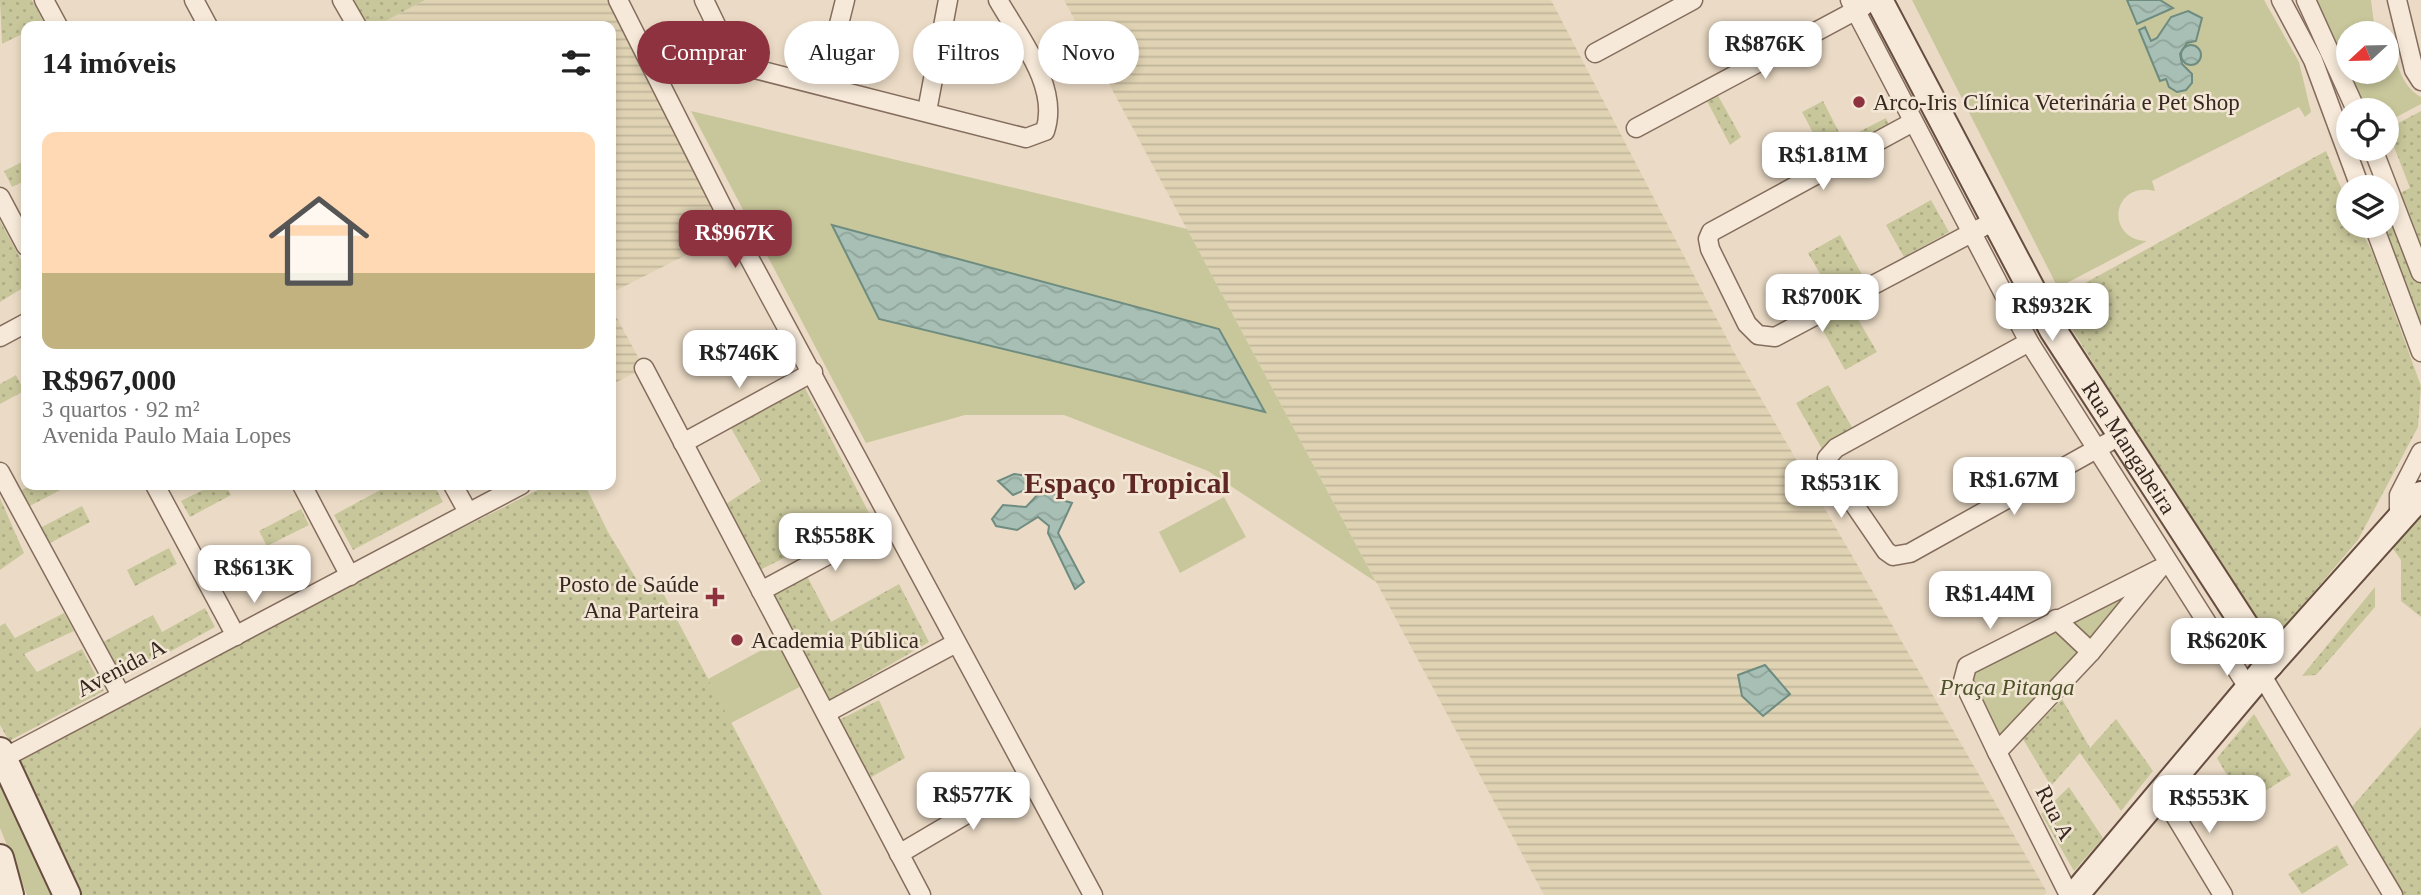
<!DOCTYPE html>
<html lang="pt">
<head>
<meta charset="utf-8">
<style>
	body { margin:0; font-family:Georgia,serif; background:#f2f2f2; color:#222; height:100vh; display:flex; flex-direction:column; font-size:26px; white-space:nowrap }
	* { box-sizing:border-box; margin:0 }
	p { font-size:23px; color:#767676 }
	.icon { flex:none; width:38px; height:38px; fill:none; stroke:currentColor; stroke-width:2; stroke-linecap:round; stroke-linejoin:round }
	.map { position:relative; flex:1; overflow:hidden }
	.sheet { position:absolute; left:21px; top:21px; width:595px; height:469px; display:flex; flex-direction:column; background:#fff; border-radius:14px; box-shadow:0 4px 10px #0003 }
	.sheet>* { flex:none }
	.top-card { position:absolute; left:637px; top:21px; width:665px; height:63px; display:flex; gap:14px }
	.needle { width:46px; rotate:248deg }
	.controls { position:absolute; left:2336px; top:21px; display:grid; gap:14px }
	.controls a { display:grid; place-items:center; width:63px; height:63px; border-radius:50%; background:#fff; box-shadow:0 4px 10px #0003; font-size:35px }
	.price { position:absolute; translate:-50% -60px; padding:0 16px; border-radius:14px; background:#fff; color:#222; font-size:23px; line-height:46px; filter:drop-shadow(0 2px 4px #0008) }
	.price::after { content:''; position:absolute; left:50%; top:42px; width:21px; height:16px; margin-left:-10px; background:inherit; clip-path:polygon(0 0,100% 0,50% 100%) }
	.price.active { background:#8f3240; color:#fff }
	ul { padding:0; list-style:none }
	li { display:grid; align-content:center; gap:14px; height:371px; padding:0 21px }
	li span { display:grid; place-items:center; height:217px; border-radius:14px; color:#555 }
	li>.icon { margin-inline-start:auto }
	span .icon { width:126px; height:126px; fill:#fffc; stroke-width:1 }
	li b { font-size:30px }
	h2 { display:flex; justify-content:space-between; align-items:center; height:84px; padding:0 21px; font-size:30px }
	.pill { padding:0 24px; border-radius:32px; background:#fff; box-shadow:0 4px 10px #0003; font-size:24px; line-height:63px }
	.pill.active { background:#8f3240; color:#fff }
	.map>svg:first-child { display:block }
</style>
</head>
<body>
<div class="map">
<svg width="2421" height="895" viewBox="0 0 2421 895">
	<defs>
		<pattern id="farmland-rules" width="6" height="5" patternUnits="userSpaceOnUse" patternTransform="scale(1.75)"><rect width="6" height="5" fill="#e0d3b4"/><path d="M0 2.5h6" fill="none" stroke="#c1b59a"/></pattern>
		<pattern id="grass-dots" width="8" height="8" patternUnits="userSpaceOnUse" patternTransform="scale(1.75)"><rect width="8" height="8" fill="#c8c79b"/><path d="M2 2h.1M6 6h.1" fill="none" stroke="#acab85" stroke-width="1.8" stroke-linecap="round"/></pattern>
		<pattern id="water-waves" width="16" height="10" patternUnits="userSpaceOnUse" patternTransform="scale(1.75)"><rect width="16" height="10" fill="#a7bfb4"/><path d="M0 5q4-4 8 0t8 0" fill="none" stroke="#90a49a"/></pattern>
	</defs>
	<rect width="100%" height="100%" fill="#ebdbc6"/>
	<g fill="url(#farmland-rules)">
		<path d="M 425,0 L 615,0 L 726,235 L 611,293 L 611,26 L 376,26 Z"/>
		<path d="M 1064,0 L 1551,0 L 1734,352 L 2047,892 L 2044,895 L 1544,895 Z"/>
		<path d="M 611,307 L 644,368 L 611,385 Z"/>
	</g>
	<g fill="url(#grass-dots)">
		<path d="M 0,0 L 32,0 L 44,23 L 26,26 L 26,32 L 2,44 Z"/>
		<path d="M 342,0 L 425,0 L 376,26 L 357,26 Z"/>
		<path d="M 1716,92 L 1741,137 L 1730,145 L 1707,101 Z"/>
		<path d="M 1823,101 L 1843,140 L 1886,118 L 1889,126 L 1827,159 L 1802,112 Z"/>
		<path d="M 2421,111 L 2421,352 L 2376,226 L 2387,226 L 2387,217 L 2396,215 L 2394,196 L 2410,188 L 2387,129 Z"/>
		<path d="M 2326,151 L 2348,205 L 2348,226 L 2358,226 L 2372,251 L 2421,386 L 2418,427 L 2358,540 L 2268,646 L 2054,300 Z"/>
		<path d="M 26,160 L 26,180 L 12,187 L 4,171 Z"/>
		<path d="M 1931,200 L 1949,232 L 1904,257 L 1886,225 Z"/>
		<path d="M 0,221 L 26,269 L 26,286 L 0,302 Z"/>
		<path d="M 1840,235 L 1865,280 L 1834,298 L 1808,253 Z"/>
		<path d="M 1851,307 L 1877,352 L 1845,370 L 1820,325 Z"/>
		<path d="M 16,375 L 24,391 L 0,404 L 0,384 Z"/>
		<path d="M 1828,385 L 1854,431 L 1822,449 L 1796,403 Z"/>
		<path d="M 805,388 L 870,515 L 760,570 L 726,504 L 761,481 L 731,428 Z"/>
		<path d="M 32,485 L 70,485 L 28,507 L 20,491 Z"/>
		<path d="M 213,485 L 226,485 L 231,495 L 190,517 L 181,501 Z"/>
		<path d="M 378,485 L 434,485 L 443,502 L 353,550 L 334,515 L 382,489 Z"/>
		<path d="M 548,485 L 585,485 L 608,532 L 640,585 L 663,593 L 822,895 L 67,895 L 4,758 Z"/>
		<path d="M 2421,495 L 2421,617 L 2401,601 L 2401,560 L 2386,539 Z"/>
		<path d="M 0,498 L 24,553 L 0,570 Z"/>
		<path d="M 82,506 L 90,522 L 48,544 L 40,528 Z"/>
		<path d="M 301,509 L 309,525 L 267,546 L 259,531 Z"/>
		<path d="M 169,548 L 177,564 L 135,586 L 127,570 Z"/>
		<path d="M 806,574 L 831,622 L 899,584 L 929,642 L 828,701 L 771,593 Z"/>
		<path d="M 2375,587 L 2375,607 L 2316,675 L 2302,676 Z"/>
		<path d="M 205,608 L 215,627 L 122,678 L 103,642 L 153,615 L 162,632 Z"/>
		<path d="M 64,613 L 74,631 L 24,654 L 37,672 L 82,649 L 104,691 L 9,741 L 0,725 L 0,626 L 5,623 L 15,638 Z"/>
		<path d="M 2062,699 L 2090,748 L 2116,719 L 2153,771 L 2121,811 L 2080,753 L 2051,786 L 2023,739 Z"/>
		<path d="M 879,700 L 905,758 L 868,779 L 839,720 Z"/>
		<path d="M 2254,714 L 2291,775 L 2244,804 L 2217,758 Z"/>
		<path d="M 2421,727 L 2421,895 L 2393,895 L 2345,815 Z"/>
		<path d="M 2069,787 L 2103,838 L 2074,871 L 2041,814 Z"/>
		<path d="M 2337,845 L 2348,865 L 2302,894 L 2288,874 Z"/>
	</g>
	<g fill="#c8c79b" fill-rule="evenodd">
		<path d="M 1912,0 L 2264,0 L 2299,62 L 2311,112 L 2305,117 L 2299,107 L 2152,181 L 2155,191 C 2112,180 2104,239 2147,241 L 2061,286 L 2056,284 Z"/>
		<path d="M 2313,0 L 2371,0 L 2375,31 L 2388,30 C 2395,53 2398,85 2421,97 L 2421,104 L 2387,122 L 2387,110 L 2367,110 ZM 2348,33 L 2387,33 L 2387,72 L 2348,72 Z"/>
		<path d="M 691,111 L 1187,229 L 1376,582 L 1208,471 L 1064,415 L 965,415 L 866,443 Z"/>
		<path d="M 1224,497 L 1246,537 L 1180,573 L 1159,532 Z"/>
		<path d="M 2159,569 L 1997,752 L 1963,672 Z"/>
		<path d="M 786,637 L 809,682 L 731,723 L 708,679 Z"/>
		<path d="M 0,779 L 53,895 L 27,895 L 0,828 Z"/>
	</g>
	<g fill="url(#water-waves)" stroke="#6f8c81" stroke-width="2">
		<path d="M 2127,0 L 2160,0 L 2173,8 L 2137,24 Z"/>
		<path d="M 2188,11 L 2202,18 L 2196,41 L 2187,43 L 2180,54 L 2182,64 L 2192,74 L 2192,83 L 2186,90 L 2177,92 L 2169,87 L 2166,79 L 2160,81 L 2139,30 L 2145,27 L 2151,41 L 2157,38 L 2171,17 Z"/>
		<circle cx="2191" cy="55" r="10"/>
		<path d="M 832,225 L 1219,329 L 1265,412 L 879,319 Z"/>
		<path d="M 1014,474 L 1028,476 L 1027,489 L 1013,495 L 998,481 Z"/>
		<path d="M 1049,488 L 1062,500 L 1072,503 L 1058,533 L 1084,582 L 1075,589 L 1048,533 L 1049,526 L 1038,517 L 1017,530 L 996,526 L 992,519 L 1003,505 L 1026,507 L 1040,492 Z"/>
		<path d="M 1765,665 L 1790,694 L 1763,716 L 1742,696 L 1738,675 Z"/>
	</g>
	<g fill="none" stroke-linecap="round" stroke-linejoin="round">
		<defs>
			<g id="street">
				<path d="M 44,0 L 58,26"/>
				<path d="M 194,0 L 208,26"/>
				<path d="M 342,0 L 357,26"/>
				<path d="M 618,0 L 733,228 L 1093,895"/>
				<path d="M 704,0 L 730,54 L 747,67 L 1026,138 L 1045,131 C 1060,87 1019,37 998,0"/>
				<path d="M 1850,0 L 2029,342 L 2249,689"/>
				<path d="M 2281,0 L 2313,60 L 2360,187"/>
				<path d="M 2306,0 L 2356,110"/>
				<path d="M 2397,0 L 2414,70 L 2421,81"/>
				<path d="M 1595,53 L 1693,0"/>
				<path d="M 824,84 L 845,0"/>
				<path d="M 927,111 L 948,0"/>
				<path d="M 1913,122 L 1711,232 L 1708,239 L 1710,249 L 1747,324 L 1758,335 L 1775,337 L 1994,221"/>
				<path d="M 1636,128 L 1864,6"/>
				<path d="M 2373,149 L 2421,273"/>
				<path d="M 0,197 L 26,246"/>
				<path d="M 2374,226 L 2421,352"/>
				<path d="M 0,337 L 26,323"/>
				<path d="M 2029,342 L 1836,448 L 1827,458 L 1832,472 L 1886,551 L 1893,556 L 1910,553 L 2109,442"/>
				<path d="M 644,368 L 921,895"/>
				<path d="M 683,443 L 813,372"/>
				<path d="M 0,472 L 121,695"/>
				<path d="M 155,485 L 236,636"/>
				<path d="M 302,485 L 350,576"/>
				<path d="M 453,485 L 468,512"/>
				<path d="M 2399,523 L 2399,495 L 2421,452"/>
				<path d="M 2159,569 L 2091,652 L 1997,752 L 1963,681 L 1967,666 Z"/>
				<path d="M 761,591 L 891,521"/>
				<path d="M 2056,619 L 2091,652"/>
				<path d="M 2261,674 L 2393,895"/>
				<path d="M 826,713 L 956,643"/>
				<path d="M 1997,752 L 2069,895"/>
				<path d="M 0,760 L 521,485"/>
				<path d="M 2162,794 L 2223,895"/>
				<path d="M 899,854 L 1028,778"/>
			</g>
			<g id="secondary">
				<path id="s1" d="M 1879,0 L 2053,330 L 2270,664"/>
				<path d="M 0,751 L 67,895"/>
				<path d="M 0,858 L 10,895"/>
				<path d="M 2075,895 L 2261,674 L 2421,495"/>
			</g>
		</defs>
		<use href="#street" stroke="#856d5d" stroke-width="21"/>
		<use href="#secondary" stroke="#674e40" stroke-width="30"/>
		<use href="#street" stroke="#f6e9d9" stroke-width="18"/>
		<use href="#secondary" stroke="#f6e9d9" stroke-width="26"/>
	</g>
	<g fill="#8f3240" stroke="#f3e6d5" stroke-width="2.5">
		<circle cx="1859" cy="102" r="7"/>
		<path d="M711.5 586.5h7v7h7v7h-7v7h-7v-7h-7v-7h7z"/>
		<circle cx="737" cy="640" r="7"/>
	</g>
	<g text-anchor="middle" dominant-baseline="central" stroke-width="5" stroke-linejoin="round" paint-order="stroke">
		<g font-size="23" fill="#362720" stroke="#f3e6d5" text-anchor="start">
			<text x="1873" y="102">Arco-Iris Clínica Veterinária e Pet Shop</text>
			<text x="699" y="584" text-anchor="end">Posto de Saúde<tspan x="699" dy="26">Ana Parteira</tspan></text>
			<text x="751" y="640">Academia Pública</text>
		</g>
		<g font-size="23" fill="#362720" stroke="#f3e6d5">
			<text stroke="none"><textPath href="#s1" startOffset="513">Rua Mangabeira</textPath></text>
			<text transform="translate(121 668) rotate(-28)">Avenida A</text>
			<text transform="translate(2055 813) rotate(63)">Rua A</text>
		</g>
		<g font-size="23" font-style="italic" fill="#4c5128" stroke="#f3e6d5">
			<text x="2007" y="687">Praça Pitanga</text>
		</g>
		<g font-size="30" font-weight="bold" fill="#5f2723" stroke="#f3e6d5">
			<text x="1127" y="482">Espaço Tropical</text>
		</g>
	</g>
</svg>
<div class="controls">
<a><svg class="needle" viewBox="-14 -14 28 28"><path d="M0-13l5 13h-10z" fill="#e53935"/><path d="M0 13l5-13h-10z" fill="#767676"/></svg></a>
<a><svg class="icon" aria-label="locate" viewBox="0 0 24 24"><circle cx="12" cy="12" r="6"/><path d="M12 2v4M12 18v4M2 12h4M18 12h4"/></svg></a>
<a><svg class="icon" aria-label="layers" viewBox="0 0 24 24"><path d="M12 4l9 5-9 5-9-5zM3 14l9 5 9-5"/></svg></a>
</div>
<b class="price" style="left:1765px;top:81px">R$876K</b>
<b class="price" style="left:1823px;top:192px">R$1.81M</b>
<b class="price active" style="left:735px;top:270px">R$967K</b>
<b class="price" style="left:1822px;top:334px">R$700K</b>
<b class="price" style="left:2052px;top:343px">R$932K</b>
<b class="price" style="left:739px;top:390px">R$746K</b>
<b class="price" style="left:2014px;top:517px">R$1.67M</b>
<b class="price" style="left:1841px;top:520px">R$531K</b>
<b class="price" style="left:835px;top:573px">R$558K</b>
<b class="price" style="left:254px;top:605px">R$613K</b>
<b class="price" style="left:1990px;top:631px">R$1.44M</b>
<b class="price" style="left:2227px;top:678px">R$620K</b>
<b class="price" style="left:973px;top:832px">R$577K</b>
<b class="price" style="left:2209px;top:835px">R$553K</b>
<div class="top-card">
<a class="pill active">Comprar</a>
<a class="pill">Alugar</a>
<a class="pill">Filtros</a>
<a class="pill">Novo</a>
</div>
<section class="sheet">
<h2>14 imóveis<svg class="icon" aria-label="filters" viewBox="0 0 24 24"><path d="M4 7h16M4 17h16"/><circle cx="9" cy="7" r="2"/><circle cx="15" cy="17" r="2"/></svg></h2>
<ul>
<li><span style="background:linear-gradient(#ffd9b3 65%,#c2b280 0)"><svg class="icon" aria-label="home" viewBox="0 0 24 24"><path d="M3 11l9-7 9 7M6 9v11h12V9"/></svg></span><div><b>R$967,000</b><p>3 quartos · 92 m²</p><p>Avenida Paulo Maia Lopes</p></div></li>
</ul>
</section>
</div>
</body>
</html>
